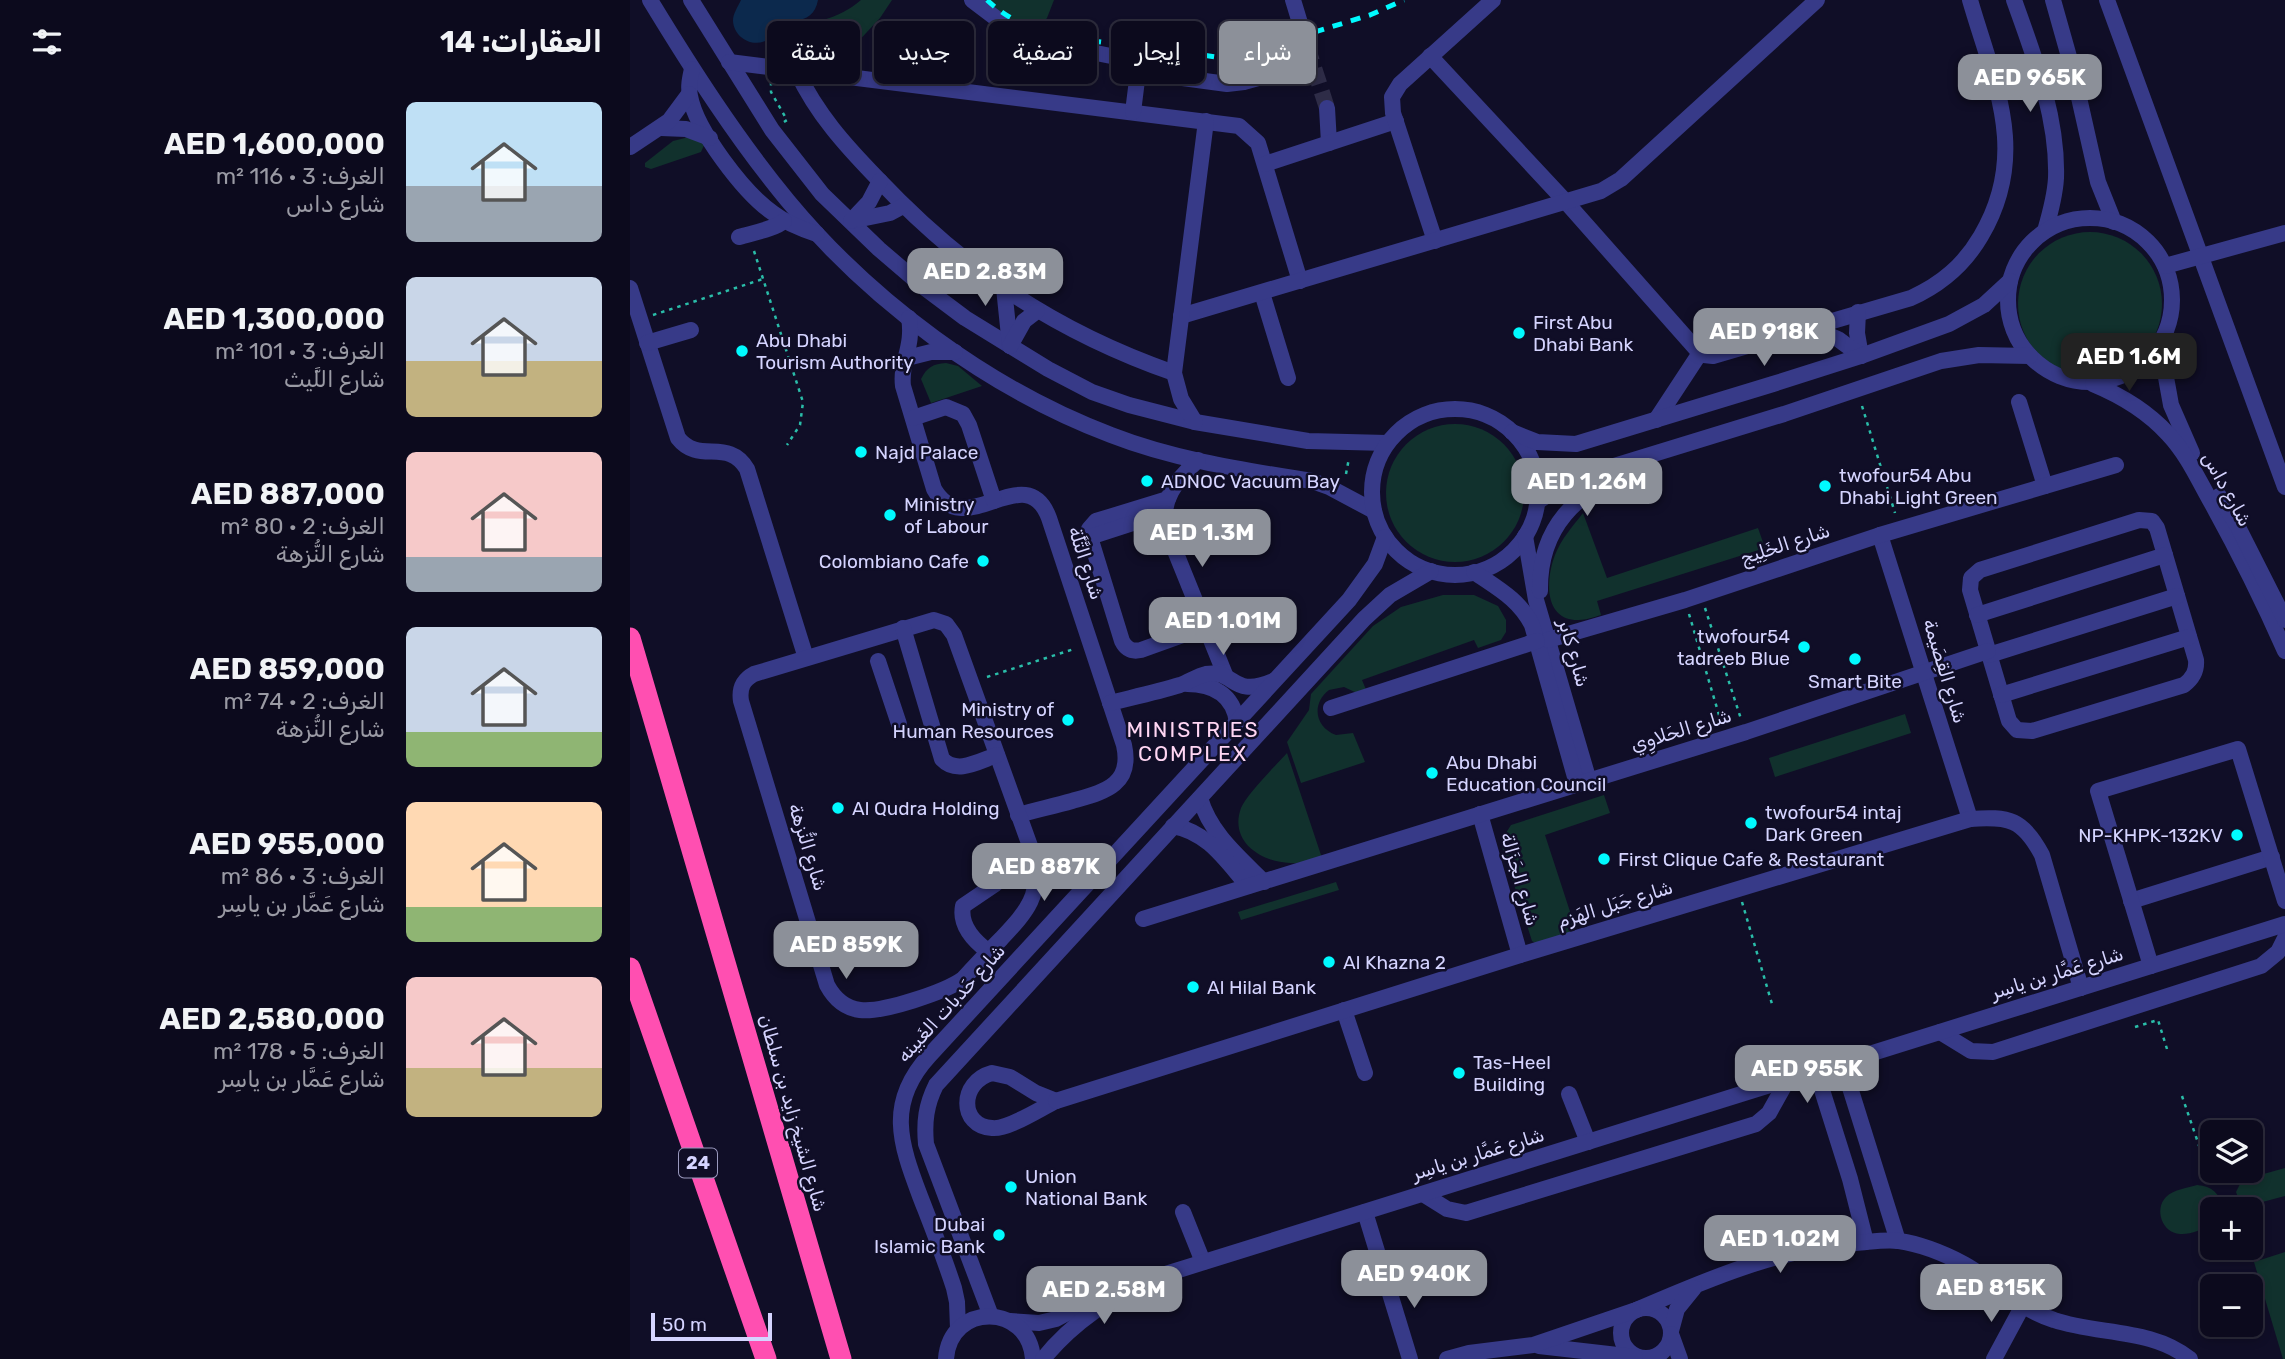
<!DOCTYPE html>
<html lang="ar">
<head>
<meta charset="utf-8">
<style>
	body { margin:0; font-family:Rubik,Vazirmatn,sans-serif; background:#1a182a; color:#f1f3f6; direction:rtl; height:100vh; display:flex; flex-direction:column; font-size:26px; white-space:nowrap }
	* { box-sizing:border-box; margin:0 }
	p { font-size:23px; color:#9a9aa4 }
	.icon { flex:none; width:38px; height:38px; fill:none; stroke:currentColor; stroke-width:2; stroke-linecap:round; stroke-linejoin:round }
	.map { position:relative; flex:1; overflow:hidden; direction:ltr }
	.sheet { display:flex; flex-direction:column; background:#0c0a1d; width:630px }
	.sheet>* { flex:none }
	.top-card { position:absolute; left:21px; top:21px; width:665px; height:63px; direction:rtl; display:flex; gap:14px }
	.controls { position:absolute; left:1570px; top:1120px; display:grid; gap:14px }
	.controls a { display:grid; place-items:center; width:63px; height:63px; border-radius:10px; background:#0c0a1d; box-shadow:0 4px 10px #0003,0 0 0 2px #2c2b3b; font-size:35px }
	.scale { position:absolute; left:21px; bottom:18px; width:121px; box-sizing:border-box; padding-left:7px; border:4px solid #d5d4ff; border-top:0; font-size:19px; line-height:24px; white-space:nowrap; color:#d5d4ff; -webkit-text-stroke:5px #100e27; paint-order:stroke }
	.price { position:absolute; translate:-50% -60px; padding:0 16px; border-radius:14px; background:#8c9099; color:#fff; font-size:23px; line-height:46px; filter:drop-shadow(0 2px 4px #0008) }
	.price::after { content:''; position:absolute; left:50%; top:42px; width:21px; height:16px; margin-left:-10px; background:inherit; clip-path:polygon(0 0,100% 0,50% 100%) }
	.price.on { background:#222; color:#fff }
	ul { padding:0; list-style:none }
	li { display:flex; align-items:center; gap:21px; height:175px; padding:0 28px }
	li span { display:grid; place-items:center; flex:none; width:196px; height:140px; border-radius:10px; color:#555 }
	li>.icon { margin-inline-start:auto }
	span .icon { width:84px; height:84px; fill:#fffc; stroke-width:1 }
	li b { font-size:30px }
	h2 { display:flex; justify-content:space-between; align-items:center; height:84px; padding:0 28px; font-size:30px }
	.chip { padding:0 24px; border-radius:10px; background:#0c0a1d; box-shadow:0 4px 10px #0003,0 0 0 2px #2c2b3b; font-size:24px; line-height:63px }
	.chip.on { background:#8c9099; color:#fff }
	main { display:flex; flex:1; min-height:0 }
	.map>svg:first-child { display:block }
</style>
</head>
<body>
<main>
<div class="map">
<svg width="1655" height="1359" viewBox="0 0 1655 1359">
	<rect width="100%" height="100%" fill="#100e27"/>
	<g fill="#11312d">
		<path d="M 231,0 L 262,0 L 250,18 L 224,46 L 193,62 L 160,58 L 154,27 C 183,23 208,20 231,0 Z"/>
		<path d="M 347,0 L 424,0 L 417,18 L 406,31 L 378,22 Z"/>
		<path d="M 59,137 L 75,143 L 71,152 L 21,169 L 15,167 L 15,163 L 43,141 Z"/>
		<circle cx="1460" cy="304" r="72"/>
		<path d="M 316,363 L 328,366 L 352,386 L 301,403 L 291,379 C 297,367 303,364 316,363 Z"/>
		<circle cx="825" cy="493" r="69"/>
		<path d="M 953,513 L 977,578 L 1128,528 L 1135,548 L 967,601 L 971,615 C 964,617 956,620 949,620 C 913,621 916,578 925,555 C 931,539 943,526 953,513 Z"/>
		<path d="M 813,595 L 844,595 L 868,606 L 876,620 L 876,632 L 871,640 L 848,648 L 844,640 L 732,680 L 737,692 L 729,694 L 714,687 L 699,690 C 681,704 685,727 706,735 L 723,733 L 735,762 L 671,783 L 657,742 L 679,710 L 681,694 L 743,626 L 771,607 Z"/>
		<path d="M 1275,714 L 1281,733 L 1145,777 L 1139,758 Z"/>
		<path d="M 657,753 L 692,858 C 682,860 670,864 660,863 C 630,862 599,841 611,808 C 617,794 645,766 657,753 Z"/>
		<path d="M 974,795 L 980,813 L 915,835 L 948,936 L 910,946 L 902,941 L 872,847 L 874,836 L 881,825 Z"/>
		<path d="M 706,882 L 709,890 L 611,920 L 608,912 Z"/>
		<path d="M 1655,1168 L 1655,1196 L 1621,1205 L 1609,1200 L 1606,1192 L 1612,1180 Z"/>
		<path d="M 1567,1185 C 1582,1186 1591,1194 1592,1209 L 1582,1209 L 1582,1225 C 1572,1229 1560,1235 1550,1234 C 1532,1233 1524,1209 1536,1197 C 1544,1189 1558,1188 1567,1185 Z"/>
		<path d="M 1655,1252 L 1655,1359 L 1653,1359 L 1624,1262 Z"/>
	</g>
	<path fill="#0c294d" d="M 111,0 L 188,0 C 185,17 172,23 155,19 C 148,25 146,35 137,40 C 123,48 104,38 103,21 C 103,13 108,7 111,0 Z"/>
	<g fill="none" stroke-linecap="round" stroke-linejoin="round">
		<g stroke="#2e2c47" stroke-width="16" stroke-dasharray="16 8" stroke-linecap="butt">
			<path d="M 677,46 L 697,108"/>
			<path d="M 654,71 L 682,64"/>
		</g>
		<g stroke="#2abda9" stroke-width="2.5" stroke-dasharray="3.5 5" stroke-linecap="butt">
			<path d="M 141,82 L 141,92 L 157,120 L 154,122"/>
			<path d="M 124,251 L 173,402 L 170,425 L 157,445"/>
			<path d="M 23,315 L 133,279"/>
			<path d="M 1232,406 L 1265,513"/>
			<path d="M 716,474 L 719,458"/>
			<path d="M 1075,608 L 1111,719"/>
			<path d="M 1059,614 L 1092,725"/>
			<path d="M 357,677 L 444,649"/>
			<path d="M 1112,902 L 1142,1004"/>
			<path d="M 1505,1027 L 1528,1020 L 1537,1049"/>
			<path d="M 1552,1096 L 1575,1163 L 1582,1167"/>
			<path d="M 1587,1171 L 1605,1183"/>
		</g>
		<g stroke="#373a88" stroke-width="16">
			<path d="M 20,0 C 62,69 106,138 158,201 C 241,301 359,389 481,435 C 545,460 614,470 682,481 L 699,487 L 744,511"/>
			<path d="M 61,0 L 142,130 L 192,194 L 249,249 L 291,285 L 335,318 L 418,369 L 462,392 L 499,405 L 565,422 L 678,441 L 757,443"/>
			<path d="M 342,0 L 379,28 L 401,40 L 486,57 L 508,72"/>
			<path d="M 663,0 L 677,46"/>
			<path d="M 1384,0 C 1404,56 1428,117 1426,178 C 1425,196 1420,214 1415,231"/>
			<path d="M 1423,0 L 1443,71 L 1468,182 L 1484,222"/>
			<path d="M 1477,0 L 1655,487"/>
			<path d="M 800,56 L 936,202 L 1067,350 L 1074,355 L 1083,356 L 1281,298 C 1312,284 1334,265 1351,236 C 1400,153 1364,83 1340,0"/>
			<path d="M 99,62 L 609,126 L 628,143 L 670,281"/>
			<path d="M 62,69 C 60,78 58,86 60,96 C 66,130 114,193 143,213 C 156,223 171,229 187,234"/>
			<path d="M 167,72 C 187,114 215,145 247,178 C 334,270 424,331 544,373"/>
			<path d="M 697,108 L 699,143"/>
			<path d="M 503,112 L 508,72 L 597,84 L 614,82 L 654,71"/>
			<path d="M 31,128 L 56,129 L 80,138"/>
			<path d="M 0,147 L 39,121 L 59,94"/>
			<path d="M 635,164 L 766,121"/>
			<circle cx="1460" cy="300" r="82"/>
			<path d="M 221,221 L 260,213 L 273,206"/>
			<path d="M 221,221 L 239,202 L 250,181"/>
			<path d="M 109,237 C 122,233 145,229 154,221"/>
			<path d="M 805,241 L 763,113 L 762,97 L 770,84 L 863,0"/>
			<path d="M 1535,266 L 1655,233"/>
			<path d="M 0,288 L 48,438 C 69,465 98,437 117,469 L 176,658"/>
			<path d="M 374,288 L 380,346"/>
			<path d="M 632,293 L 658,378"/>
			<path d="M 1228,312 L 1227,333 L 1231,356"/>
			<path d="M 551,316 L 971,191 L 991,179 L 1187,0"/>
			<path d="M 279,318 C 284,347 270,361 273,386 L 304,489 C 335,544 396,456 419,518 L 494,745 C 503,786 473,792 442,801 C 424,806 406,810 388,815"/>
			<path d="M 1180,327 L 1208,339 L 1231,356"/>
			<path d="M 17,343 L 61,330"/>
			<path d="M 1530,344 L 1541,405 L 1562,453"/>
			<path d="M 380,346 L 394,321 L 407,311"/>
			<path d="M 277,358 L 301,352 L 325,352"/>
			<path d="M 1463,384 C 1492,396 1517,411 1538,434 C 1557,454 1568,479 1581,502 C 1608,551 1633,601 1655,651"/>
			<path d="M 1389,402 L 1415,486"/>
			<circle cx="825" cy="492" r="83"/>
			<path d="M 283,418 L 316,407 L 333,414 L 339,425 L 364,501"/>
			<path d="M 1026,420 L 1070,353"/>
			<path d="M 565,422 L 551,399 L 544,373 L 576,121"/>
			<path d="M 882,432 L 907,442 L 946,444 L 1143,384 L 1231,356 L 1319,324 L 1354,305 L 1380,281"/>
			<path d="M 568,460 C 547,479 528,502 537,531 L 596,677"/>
			<path d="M 1589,496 L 1607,525 L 1655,620"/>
			<path d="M 538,499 L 466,521 L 459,529 L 460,537 L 492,641 C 496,649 502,652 511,650 L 575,627"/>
			<path d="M 907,502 L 942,479 L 1154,414 L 1311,361 L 1349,355 L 1400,356"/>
			<path d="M 1509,520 L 1522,521 L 1527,528 L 1566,660 C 1567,671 1563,678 1554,685 L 1402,731 L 1387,730 L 1379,721 L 1340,590 L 1341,578 L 1350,570 Z"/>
			<path d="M 1250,535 L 1340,819"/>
			<path d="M 895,536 L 906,600 L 959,781"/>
			<path d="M 460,537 L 534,513"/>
			<path d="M 844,572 C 867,588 889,599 902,625 L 947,784"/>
			<path d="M 910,591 C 909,526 947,493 1001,469"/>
			<path d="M 1347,615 L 1535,555"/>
			<path d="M 304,620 L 316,624 L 324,635 L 404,857 C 412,896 396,912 371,939 C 358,952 346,965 333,979 C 315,992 252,1013 230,1010 C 214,1008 204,998 197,985 L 111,701 C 109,688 113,680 124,674 Z"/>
			<path d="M 273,628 L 312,759 C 327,775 349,761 367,755"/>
			<path d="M 918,640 L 1055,600 L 1250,535 L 1486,465"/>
			<path d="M 1359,655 L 1547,596"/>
			<path d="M 248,661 L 269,724"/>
			<path d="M 557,684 C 583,684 603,694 607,722"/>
			<path d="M 1371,695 L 1559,637"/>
			<path d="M 480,703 C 504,697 527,692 550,685 C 559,682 567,676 576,674 C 606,669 601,699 643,681"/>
			<path d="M 701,708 L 907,641"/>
			<path d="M 570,798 C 580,833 608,856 634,882"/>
			<path d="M 850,814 L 890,955"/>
			<path d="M 543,826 C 578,832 596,861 618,886"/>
			<path d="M 1501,901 L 1642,857"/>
			<path d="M 513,919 L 1116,732 L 1358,651"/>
			<path d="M 359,952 C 344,941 329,926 333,906 L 364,885 L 384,867 L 404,857"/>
			<path d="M 1521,966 L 1468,791 L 1608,749 L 1655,901"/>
			<path d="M 714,1010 L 735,1073"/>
			<path d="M 1310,1032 L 1341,1051 L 1363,1052 L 1631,966 L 1648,952 L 1655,938"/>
			<path d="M 1212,1062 L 1268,1241"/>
			<path d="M 1186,1071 L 1220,1179 L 1236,1242"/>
			<path d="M 362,1073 L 380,1077 L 406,1093 L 426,1101 C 411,1108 378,1130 362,1128 C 329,1126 329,1082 362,1073 Z"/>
			<path d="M 939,1094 L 958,1142"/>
			<path d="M 426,1101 L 890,955 L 1340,819 C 1379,816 1393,819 1412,855 L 1451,988"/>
			<path d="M 793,1194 L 817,1209 L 836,1213 L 1126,1124 L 1139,1113 L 1158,1079"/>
			<path d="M 553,1212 L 573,1262"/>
			<path d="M 735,1212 L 780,1359"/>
			<circle cx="1016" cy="1333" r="25"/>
			<path d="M 1004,1311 C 1076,1280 1147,1249 1226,1243 C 1240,1242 1256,1239 1269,1241 C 1290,1244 1315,1254 1334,1264 C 1367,1282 1386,1308 1424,1320 C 1468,1335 1522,1328 1560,1359"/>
			<path d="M 361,1316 L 296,1144 C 294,1122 296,1105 306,1085 L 734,619 L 760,595 L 801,571"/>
			<path d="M 380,1321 L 409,1323 L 426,1319 L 490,1285"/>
			<path d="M 328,1329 L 327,1302 L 324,1288 C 314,1257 302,1227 290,1196 C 270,1143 256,1103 299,1056 L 719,600 L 745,564 L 755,537"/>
			<path d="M 1041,1331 L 1047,1309 L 1064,1288"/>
			<path d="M 1041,1334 L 1050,1359"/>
			<path d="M 909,1346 L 1005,1357"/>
			<path d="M 316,1359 C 320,1302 399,1303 403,1359"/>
			<path d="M 413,1359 C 443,1322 480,1298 523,1278 L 1655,924"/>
			<path d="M 817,1359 L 839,1353 L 903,1345 L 1003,1311"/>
			<path d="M 1364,1359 L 1392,1307"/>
		</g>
		<g stroke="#ff4fb1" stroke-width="21">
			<path d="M 0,638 L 211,1359"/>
			<path d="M 0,968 L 136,1359"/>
		</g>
		<path stroke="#00faff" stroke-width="5" stroke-dasharray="10 9" stroke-linecap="butt" d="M 357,0 C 396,37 446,39 497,45 C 529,49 560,53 592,58 L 616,53 L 740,15 L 774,0"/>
	</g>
	<g fill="#00faff" stroke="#100e27" stroke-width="2.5">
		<circle cx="889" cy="333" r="7"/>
		<circle cx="112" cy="351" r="7"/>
		<circle cx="231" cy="452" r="7"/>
		<circle cx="517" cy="481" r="7"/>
		<circle cx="1195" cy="486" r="7"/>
		<circle cx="260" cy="515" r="7"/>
		<circle cx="353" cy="561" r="7"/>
		<circle cx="1174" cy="647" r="7"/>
		<circle cx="1225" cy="659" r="7"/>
		<circle cx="438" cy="720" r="7"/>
		<circle cx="802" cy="773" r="7"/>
		<circle cx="208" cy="808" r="7"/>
		<circle cx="1121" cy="823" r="7"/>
		<circle cx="1607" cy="835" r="7"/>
		<circle cx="974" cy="859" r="7"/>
		<circle cx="699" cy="962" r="7"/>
		<circle cx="563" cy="987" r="7"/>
		<circle cx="829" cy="1073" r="7"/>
		<circle cx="381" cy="1187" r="7"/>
		<circle cx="369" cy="1235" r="7"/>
	</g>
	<g text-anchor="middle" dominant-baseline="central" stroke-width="5" stroke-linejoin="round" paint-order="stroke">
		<rect fill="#100e27" stroke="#9a99be" stroke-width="2" x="49" y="1148.5" width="38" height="29" rx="5"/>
		<g font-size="18" font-weight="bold" fill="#d5d4ff">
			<text x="68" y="1163">24</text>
		</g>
		<g font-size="19" fill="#d5d4ff" stroke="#100e27" text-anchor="start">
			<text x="903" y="322">First Abu<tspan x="903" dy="22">Dhabi Bank</tspan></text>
			<text x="126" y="340">Abu Dhabi<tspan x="126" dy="22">Tourism Authority</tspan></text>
			<text x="245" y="452">Najd Palace</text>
			<text x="1209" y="475">twofour54 Abu<tspan x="1209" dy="22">Dhabi Light Green</tspan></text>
			<text x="531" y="481">ADNOC Vacuum Bay</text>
			<text x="274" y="504">Ministry<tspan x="274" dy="22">of Labour</tspan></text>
			<text x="339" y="561" text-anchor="end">Colombiano Cafe</text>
			<text x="1160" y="636" text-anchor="end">twofour54<tspan x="1160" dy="22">tadreeb Blue</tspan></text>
			<text x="1225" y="681" text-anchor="middle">Smart Bite</text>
			<text x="424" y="709" text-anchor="end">Ministry of<tspan x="424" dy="22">Human Resources</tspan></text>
			<text x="816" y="762">Abu Dhabi<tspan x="816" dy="22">Education Council</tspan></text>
			<text x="222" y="808">Al Qudra Holding</text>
			<text x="1135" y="812">twofour54 intaj<tspan x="1135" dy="22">Dark Green</tspan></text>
			<text x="1593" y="835" text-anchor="end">NP-KHPK-132KV</text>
			<text x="988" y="859">First Clique Cafe &amp; Restaurant</text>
			<text x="713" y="962">Al Khazna 2</text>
			<text x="577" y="987">Al Hilal Bank</text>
			<text x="843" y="1062">Tas-Heel<tspan x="843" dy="22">Building</tspan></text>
			<text x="395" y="1176">Union<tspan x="395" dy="22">National Bank</tspan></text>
			<text x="355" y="1224" text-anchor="end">Dubai<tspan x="355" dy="22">Islamic Bank</tspan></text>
		</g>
		<g font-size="19" fill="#d5d4ff" stroke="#100e27">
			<text transform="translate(1597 489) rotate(61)">شارع داس</text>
			<text transform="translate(1155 544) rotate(-18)">شارع الخَلِيج</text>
			<text transform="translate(456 563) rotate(72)">شارع التَّلَّة</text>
			<text transform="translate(944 653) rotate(74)">شارع كابر</text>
			<text transform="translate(1315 671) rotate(73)">شارع القِصَيمة</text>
			<text transform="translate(1051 730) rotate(-17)">شارع الحَلاوِي</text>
			<text transform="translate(178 847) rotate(73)">شارع النُّزهة</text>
			<text transform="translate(890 879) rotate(74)">شارع الجَزَالة</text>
			<text transform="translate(985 904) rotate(-17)">شارع جَبَل الهَزم</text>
			<text transform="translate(1427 973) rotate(-17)">شارع عَمَّار بن ياسِر</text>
			<text transform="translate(321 1003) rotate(-48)">شارع حَدبات الغَبينه</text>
			<text transform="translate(163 1113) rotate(74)">شارع الشيخ زايد بن سلطان</text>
			<text transform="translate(848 1154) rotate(-17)">شارع عَمَّار بن ياسِر</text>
		</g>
		<g font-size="21" letter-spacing="2" fill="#ffd6f3" stroke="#100e27">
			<text x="563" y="729">MINISTRIES<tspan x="563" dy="24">COMPLEX</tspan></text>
		</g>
	</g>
</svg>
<div class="controls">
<a><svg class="icon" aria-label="layers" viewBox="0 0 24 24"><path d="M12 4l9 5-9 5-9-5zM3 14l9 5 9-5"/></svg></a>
<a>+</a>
<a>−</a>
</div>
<div class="scale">50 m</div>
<b class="price" style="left:1400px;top:114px">AED 965K</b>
<b class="price" style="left:355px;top:308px">AED 2.83M</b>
<b class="price" style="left:1134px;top:368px">AED 918K</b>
<b class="price on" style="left:1499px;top:393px">AED 1.6M</b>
<b class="price" style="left:957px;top:518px">AED 1.26M</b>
<b class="price" style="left:572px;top:569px">AED 1.3M</b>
<b class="price" style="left:593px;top:657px">AED 1.01M</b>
<b class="price" style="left:414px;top:903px">AED 887K</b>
<b class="price" style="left:216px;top:981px">AED 859K</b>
<b class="price" style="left:1177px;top:1105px">AED 955K</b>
<b class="price" style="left:1150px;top:1275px">AED 1.02M</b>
<b class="price" style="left:784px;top:1310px">AED 940K</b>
<b class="price" style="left:1361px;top:1324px">AED 815K</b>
<b class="price" style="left:474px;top:1326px">AED 2.58M</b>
<div class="top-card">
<a class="chip on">شراء</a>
<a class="chip">إيجار</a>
<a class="chip">تصفية</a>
<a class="chip">جديد</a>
<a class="chip">شقة</a>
</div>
</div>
<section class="sheet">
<h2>العقارات: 14<svg class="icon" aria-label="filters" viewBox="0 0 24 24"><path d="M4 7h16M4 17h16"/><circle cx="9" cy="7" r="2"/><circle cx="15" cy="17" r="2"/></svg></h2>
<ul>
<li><span style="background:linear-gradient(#bfe0f5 60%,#9aa5b1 0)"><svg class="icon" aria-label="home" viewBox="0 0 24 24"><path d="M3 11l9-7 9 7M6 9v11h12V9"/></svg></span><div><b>AED 1,600,000</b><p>الغرف: 3 · 116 m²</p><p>شارع داس</p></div></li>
<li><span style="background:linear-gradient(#c9d6e8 60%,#c2b280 0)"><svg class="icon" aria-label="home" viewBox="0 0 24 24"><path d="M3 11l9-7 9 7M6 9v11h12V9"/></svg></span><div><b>AED 1,300,000</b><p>الغرف: 3 · 101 m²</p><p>شارع اللَّيث</p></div></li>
<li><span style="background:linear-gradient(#f6c9c9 75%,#9aa5b1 0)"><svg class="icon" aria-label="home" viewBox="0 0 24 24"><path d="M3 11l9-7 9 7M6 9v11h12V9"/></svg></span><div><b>AED 887,000</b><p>الغرف: 2 · 80 m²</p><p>شارع النُّزهة</p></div></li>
<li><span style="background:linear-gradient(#c9d6e8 75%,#8fb573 0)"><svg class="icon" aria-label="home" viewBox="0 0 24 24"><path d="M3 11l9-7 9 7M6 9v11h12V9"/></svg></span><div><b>AED 859,000</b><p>الغرف: 2 · 74 m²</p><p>شارع النُّزهة</p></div></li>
<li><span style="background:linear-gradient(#ffd9b3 75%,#8fb573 0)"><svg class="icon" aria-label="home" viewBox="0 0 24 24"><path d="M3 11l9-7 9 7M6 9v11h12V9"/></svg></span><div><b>AED 955,000</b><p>الغرف: 3 · 86 m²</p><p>شارع عَمَّار بن ياسِر</p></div></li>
<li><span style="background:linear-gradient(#f6c9c9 65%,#c2b280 0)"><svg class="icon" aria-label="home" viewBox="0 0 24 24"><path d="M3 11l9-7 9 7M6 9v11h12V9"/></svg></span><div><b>AED 2,580,000</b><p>الغرف: 5 · 178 m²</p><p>شارع عَمَّار بن ياسِر</p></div></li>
</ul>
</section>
</main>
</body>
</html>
